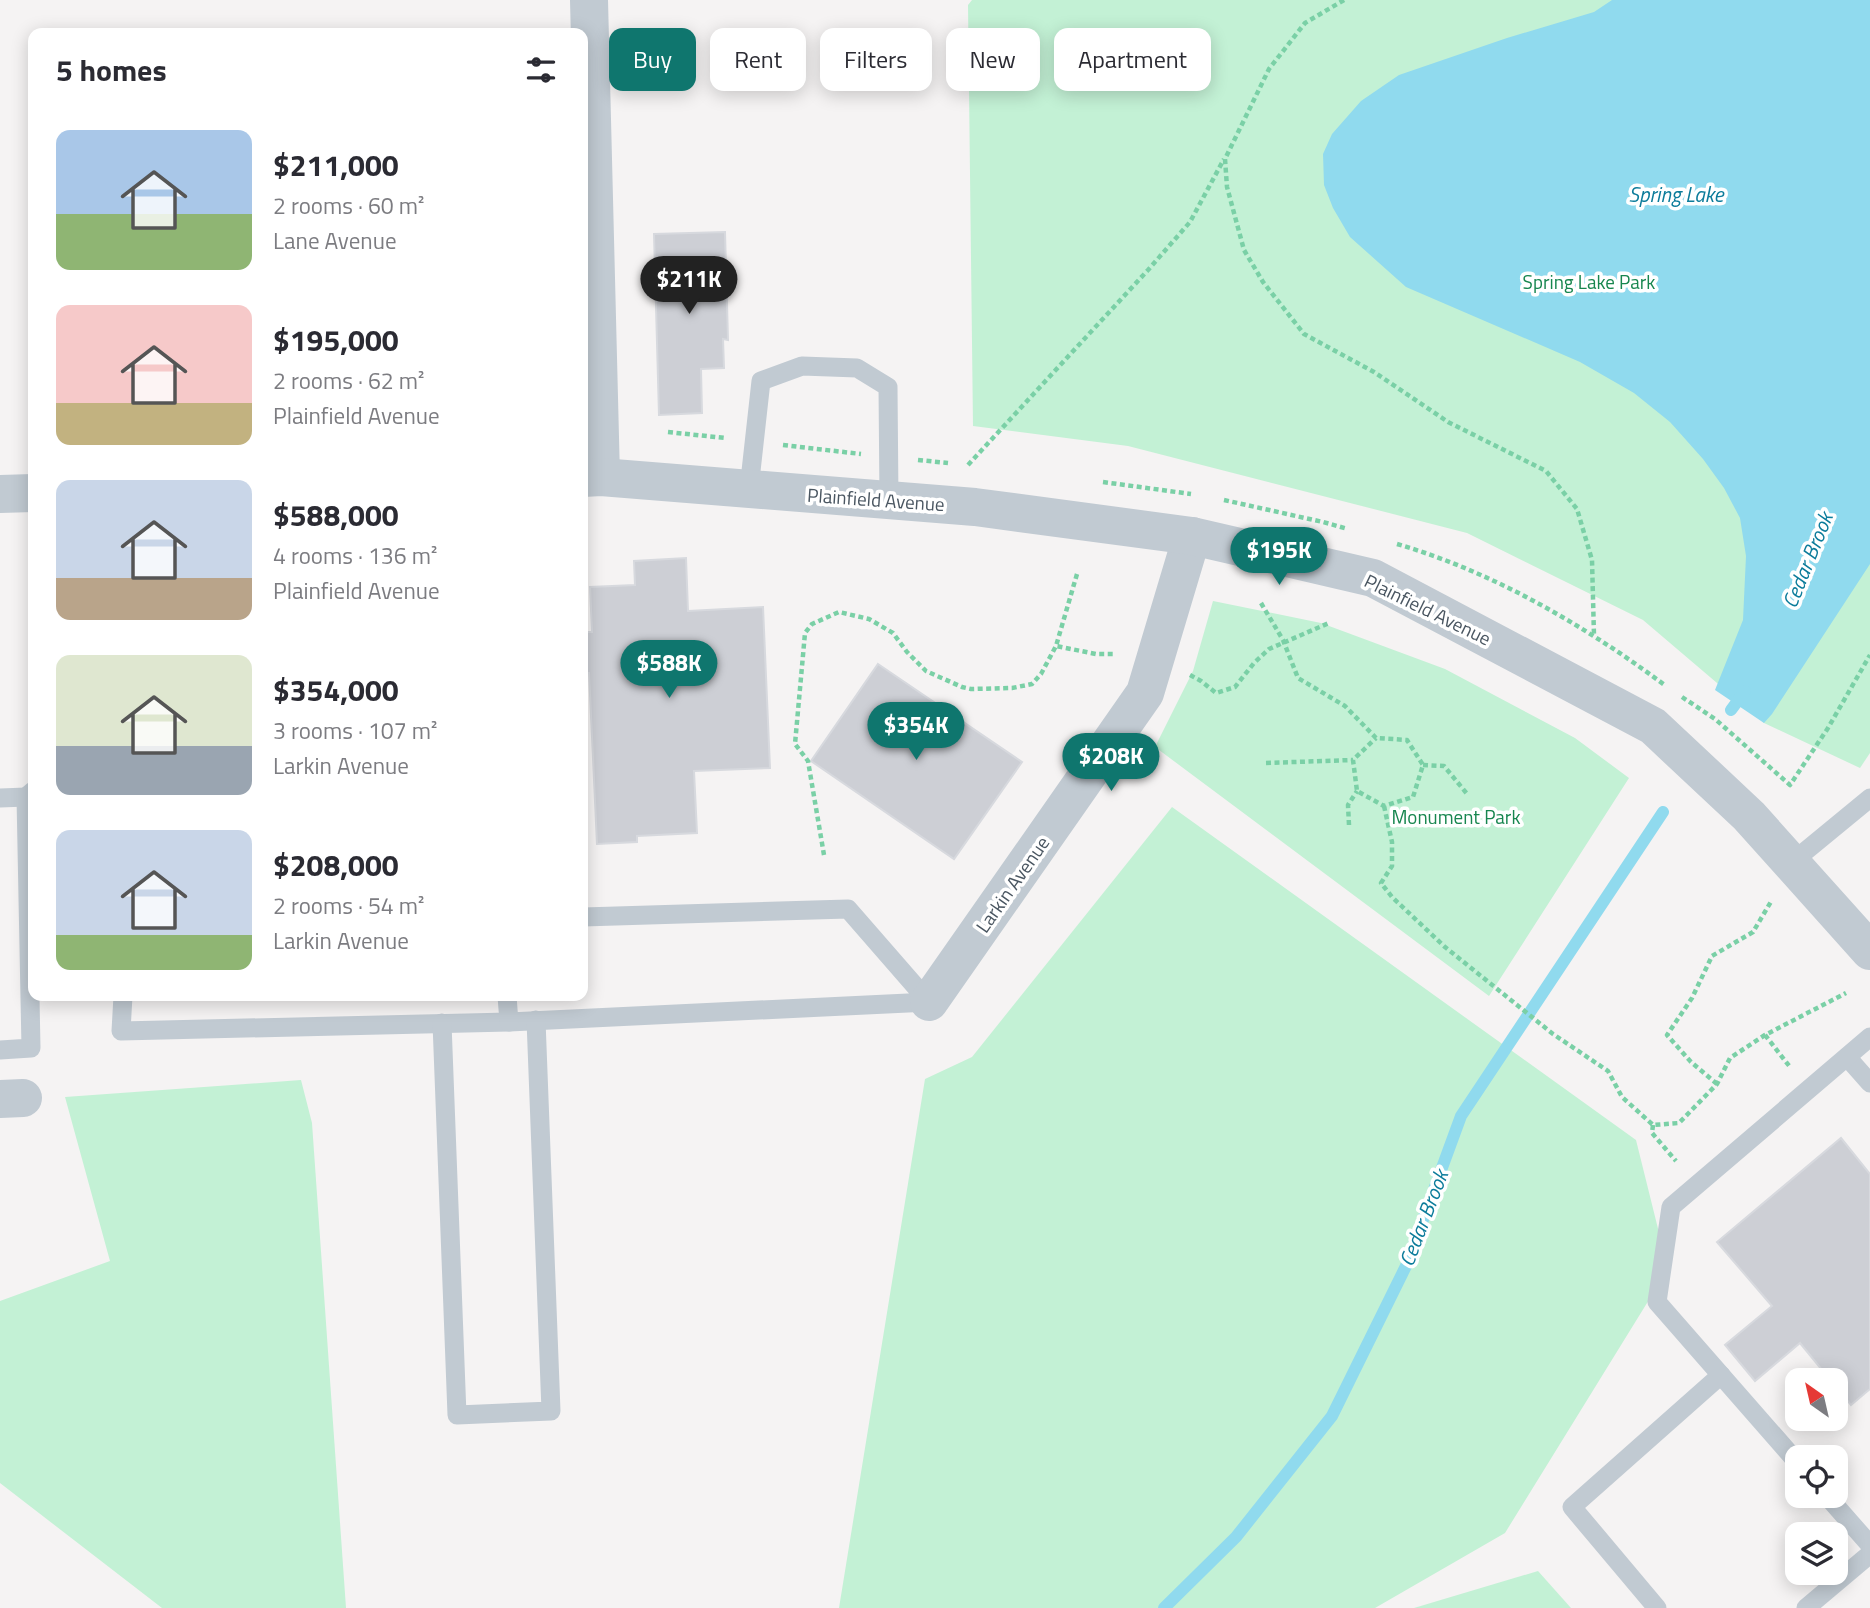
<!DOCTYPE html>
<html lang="en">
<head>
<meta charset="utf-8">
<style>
	body { margin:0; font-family:"Titillium Web",sans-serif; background:#f7f7f7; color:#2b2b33; height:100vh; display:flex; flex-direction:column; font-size:26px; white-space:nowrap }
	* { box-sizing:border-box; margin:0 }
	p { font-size:23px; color:#7c7c81 }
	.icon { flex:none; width:38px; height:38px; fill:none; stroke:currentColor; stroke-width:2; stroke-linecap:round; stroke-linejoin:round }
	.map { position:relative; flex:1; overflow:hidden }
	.panel { position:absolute; left:28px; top:28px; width:560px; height:973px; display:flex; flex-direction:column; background:#fff; border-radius:14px; box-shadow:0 4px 18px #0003 }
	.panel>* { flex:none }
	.banner { position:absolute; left:609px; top:28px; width:665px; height:63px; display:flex; gap:14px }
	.needle { width:46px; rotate:326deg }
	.controls { position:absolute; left:1785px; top:1368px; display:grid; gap:14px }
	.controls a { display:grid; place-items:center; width:63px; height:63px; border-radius:14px; background:#fff; box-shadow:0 4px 18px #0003; font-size:35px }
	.price { position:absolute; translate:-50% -60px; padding:0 16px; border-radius:24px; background:#0f766e; color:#fff; font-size:23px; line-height:46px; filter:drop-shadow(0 2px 4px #0008) }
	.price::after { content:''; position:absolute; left:50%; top:42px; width:21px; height:16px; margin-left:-10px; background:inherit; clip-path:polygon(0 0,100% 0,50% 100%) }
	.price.active { background:#222; color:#fff }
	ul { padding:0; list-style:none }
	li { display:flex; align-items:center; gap:21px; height:175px; padding:0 28px }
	li span { display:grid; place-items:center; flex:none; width:196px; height:140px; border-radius:14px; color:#555 }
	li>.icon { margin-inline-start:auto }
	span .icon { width:84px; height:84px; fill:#fffc; stroke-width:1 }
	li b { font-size:30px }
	h2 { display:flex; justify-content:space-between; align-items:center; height:84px; padding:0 28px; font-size:30px }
	.tag { padding:0 24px; border-radius:14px; background:#fff; box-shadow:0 4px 18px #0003; font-size:24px; line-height:63px }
	.tag.active { background:#0f766e; color:#fff }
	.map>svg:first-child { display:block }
</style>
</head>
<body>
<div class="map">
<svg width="1870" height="1608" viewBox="0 0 1870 1608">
	<rect width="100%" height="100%" fill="#f5f3f3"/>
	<g fill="#c3f1d5">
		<path d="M 972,0 L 1870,0 L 1870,753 L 1860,768 L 1764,723 L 1643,620 L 1467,533 L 1128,446 L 973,426 L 968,5 Z"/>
		<path d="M 1213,601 L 1321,623 L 1445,669 L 1575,738 L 1629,778 L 1489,996 L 1155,747 L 1193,671 Z"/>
		<path d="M 1172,807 L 1636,1140 L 1668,1269 L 1505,1533 L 1375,1608 L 839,1608 L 925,1079 L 972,1057 Z"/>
		<path d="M 301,1080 L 312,1123 L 346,1608 L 162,1608 L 0,1483 L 0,1301 L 110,1261 L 65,1097 Z"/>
		<path d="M 1538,1571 L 1571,1608 L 1414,1608 Z"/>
	</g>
	<path fill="#90daee" d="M 1612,0 L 1870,0 L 1870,564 L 1772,714 L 1764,723 L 1715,690 L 1743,620 L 1746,556 L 1740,518 L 1724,488 L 1703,459 L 1670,422 L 1634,393 L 1580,362 L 1406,287 L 1350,237 L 1333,208 L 1324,185 L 1323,154 L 1332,134 L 1361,101 L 1399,75 L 1507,38 L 1594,12 Z"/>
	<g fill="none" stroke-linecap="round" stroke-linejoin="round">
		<g stroke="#90daee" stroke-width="12">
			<path d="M 1731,710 L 1745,691"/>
			<path d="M 1164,1608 L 1236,1537 L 1332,1416 L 1406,1266 L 1461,1116 L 1663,812"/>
		</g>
	</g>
	<g fill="#cdcfd5" stroke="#d7d9de" stroke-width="2">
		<path d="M 725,232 L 728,340 L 723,339 L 724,368 L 701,369 L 702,413 L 659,415 L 654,234 Z"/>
		<path d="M 686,558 L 688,611 L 763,607 L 770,768 L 694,771 L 697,833 L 637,836 L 637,842 L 597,844 L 589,673 L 583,673 L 583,632 L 592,632 L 590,587 L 635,585 L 634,561 Z"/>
		<path d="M 878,664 L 1022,762 L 954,859 L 811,761 Z"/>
		<path d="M 1841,1138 L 1870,1174 L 1870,1389 L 1851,1405 L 1836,1386 L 1836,1381 L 1831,1381 L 1800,1343 L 1755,1381 L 1725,1345 L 1772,1306 L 1717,1242 Z"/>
	</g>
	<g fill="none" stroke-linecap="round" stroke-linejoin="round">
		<g stroke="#7ad0a6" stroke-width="4.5" stroke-dasharray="5 3.5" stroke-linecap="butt">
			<path d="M 1344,0 L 1305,23 L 1269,69 L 1225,159 L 1227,187 L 1244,250 L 1263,282 L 1304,334 L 1374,372 L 1448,422 L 1546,471 L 1577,509 L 1592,560 L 1594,636"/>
			<path d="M 668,432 L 725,438"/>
			<path d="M 783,445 L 861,454"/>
			<path d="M 918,460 L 948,463"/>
			<path d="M 968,465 L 1148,270 L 1190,222 L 1224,159"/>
			<path d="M 1103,482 L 1191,494"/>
			<path d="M 1224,500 L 1323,522 L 1348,529"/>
			<path d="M 1397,544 C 1466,564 1534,598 1595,637 C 1619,652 1643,669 1666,686"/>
			<path d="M 1077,574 L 1056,646 L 1096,654 L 1116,654"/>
			<path d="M 1261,603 L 1283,640 L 1298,678 L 1345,706 L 1376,738 L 1407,740 L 1423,765 L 1413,797 L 1384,806 L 1357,791 L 1353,760 L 1376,738"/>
			<path d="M 1190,675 L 1201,681 L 1216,693 L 1235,687 L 1254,663 L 1269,649 L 1329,623"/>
			<path d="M 1682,697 L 1715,719 L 1790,785 L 1828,728 L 1870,655"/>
			<path d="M 1266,763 L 1353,760"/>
			<path d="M 1423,765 L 1444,766 L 1468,795"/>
			<path d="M 1384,806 L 1392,842 L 1392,866 L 1381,883 L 1392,897 L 1445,947 L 1553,1034 L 1608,1071 L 1622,1097 L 1653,1125 L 1679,1123 L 1717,1084 L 1730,1058 L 1765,1035 L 1846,993"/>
			<path d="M 1349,825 L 1348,805 L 1357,791"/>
			<path d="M 824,855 L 808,761 L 795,744 L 805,633 L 812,624 L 839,612 L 869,619 L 893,633 L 907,652 L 926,671 L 962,687 L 971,689 L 1012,688 L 1032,684 L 1041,674 L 1056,646"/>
			<path d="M 1765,1035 L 1790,1067"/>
			<path d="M 1717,1084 L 1691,1062 L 1667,1035 L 1692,998 L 1712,956 L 1753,932 L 1772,900"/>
			<path d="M 1653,1125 L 1652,1133 L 1676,1161"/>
		</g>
		<g stroke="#c1cad2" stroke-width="19">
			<path d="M 749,489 L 761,381 L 802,366 L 857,368 L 888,387 L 889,500"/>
			<path d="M 0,798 L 26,797"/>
			<path d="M 1791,863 L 1870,798"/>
			<path d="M 123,996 L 121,1031 L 509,1022 L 929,1002 L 848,909 L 583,917"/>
			<path d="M 507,996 L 509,1022"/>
			<path d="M 442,1023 L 457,1415 L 551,1411 L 536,1020"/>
			<path d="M 0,1050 L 31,1048 L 26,797 L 33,791"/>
			<path d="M 1847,1057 L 1870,1083"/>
			<path d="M 1797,1462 L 1657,1302 L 1671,1207 L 1870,1037"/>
			<path d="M 1827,1496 L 1870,1545"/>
			<path d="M 1657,1608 L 1572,1507 L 1721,1375"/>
			<path d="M 1806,1608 L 1870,1554"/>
		</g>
		<g stroke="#c1cad2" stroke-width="38">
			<path d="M 589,0 L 601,477"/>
			<path d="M 929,1002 L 1145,693 L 1192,536"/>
			<path d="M 0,1099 L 23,1098"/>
		</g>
		<g stroke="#c1cad2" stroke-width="38">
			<path d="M 583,478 L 601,477 L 975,507 L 1192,536 L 1373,578 L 1653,726 L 1749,816 L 1870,951"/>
			<path d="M 0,494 L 33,493"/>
		</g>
	</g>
	<g text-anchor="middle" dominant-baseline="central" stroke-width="7" stroke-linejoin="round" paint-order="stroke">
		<g font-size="19" fill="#17864f" stroke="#fff">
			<text x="1589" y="281">Spring Lake Park</text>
			<text x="1456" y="816">Monument Park</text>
		</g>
		<g font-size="19" fill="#4a5661" stroke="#fff">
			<text transform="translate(876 499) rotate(4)">Plainfield Avenue</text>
			<text transform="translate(1428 609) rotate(26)">Plainfield Avenue</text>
			<text transform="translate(1012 884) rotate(-55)">Larkin Avenue</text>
		</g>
		<g font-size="21" font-style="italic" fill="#0c7c9b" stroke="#fff">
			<text x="1676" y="194">Spring Lake</text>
			<text transform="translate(1807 560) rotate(-68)">Cedar Brook</text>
			<text transform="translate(1423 1218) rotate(-69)">Cedar Brook</text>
		</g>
	</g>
</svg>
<div class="controls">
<a><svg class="needle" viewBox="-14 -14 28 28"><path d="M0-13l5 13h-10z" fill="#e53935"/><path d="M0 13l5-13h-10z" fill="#7c7c81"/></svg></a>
<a><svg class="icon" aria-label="locate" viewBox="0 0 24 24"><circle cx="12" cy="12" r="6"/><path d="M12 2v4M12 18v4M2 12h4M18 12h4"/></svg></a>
<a><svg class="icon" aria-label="layers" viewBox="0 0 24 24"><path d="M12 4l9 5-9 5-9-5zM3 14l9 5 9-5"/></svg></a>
</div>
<b class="price active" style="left:689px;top:316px">$211K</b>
<b class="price" style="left:1279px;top:587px">$195K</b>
<b class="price" style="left:669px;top:700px">$588K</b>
<b class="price" style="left:916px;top:762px">$354K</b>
<b class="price" style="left:1111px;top:793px">$208K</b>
<div class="banner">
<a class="tag active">Buy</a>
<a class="tag">Rent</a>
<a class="tag">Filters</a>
<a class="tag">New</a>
<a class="tag">Apartment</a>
</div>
<section class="panel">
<h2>5 homes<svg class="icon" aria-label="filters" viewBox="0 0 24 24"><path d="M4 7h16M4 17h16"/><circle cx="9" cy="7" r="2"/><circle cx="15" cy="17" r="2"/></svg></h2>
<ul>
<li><span style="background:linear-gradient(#a9c7e8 60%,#8fb573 0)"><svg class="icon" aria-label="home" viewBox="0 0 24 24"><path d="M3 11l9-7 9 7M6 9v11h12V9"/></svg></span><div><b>$211,000</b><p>2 rooms · 60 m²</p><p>Lane Avenue</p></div></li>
<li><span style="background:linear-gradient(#f6c9c9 70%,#c2b280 0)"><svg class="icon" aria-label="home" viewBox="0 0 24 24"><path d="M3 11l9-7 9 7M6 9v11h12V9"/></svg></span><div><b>$195,000</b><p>2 rooms · 62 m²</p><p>Plainfield Avenue</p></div></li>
<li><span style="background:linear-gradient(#c9d6e8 70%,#b9a48a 0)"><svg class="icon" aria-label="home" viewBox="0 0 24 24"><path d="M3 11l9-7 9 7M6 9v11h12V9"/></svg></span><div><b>$588,000</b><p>4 rooms · 136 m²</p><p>Plainfield Avenue</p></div></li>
<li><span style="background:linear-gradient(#dfe7d0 65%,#9aa5b1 0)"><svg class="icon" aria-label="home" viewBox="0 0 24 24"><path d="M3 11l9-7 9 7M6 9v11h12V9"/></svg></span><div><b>$354,000</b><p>3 rooms · 107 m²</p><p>Larkin Avenue</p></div></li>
<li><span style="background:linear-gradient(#c9d6e8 75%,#8fb573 0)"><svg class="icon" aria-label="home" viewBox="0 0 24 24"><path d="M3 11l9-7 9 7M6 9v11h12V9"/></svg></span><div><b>$208,000</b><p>2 rooms · 54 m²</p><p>Larkin Avenue</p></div></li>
</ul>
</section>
</div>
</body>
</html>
